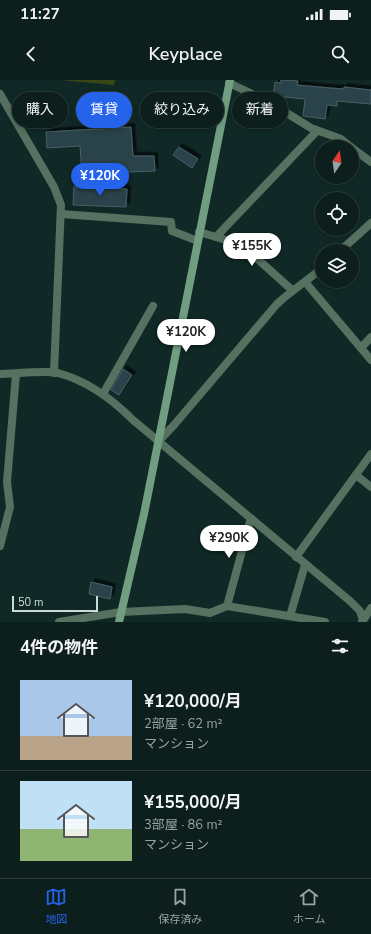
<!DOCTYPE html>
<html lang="ja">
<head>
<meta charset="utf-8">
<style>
	body { margin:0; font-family:"Nunito Sans","Noto Sans JP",sans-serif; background:#1a2c2a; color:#f1f3f6; height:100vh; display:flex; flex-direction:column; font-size:15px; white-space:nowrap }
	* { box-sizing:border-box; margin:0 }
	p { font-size:13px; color:#9aa2a4 }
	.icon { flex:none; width:22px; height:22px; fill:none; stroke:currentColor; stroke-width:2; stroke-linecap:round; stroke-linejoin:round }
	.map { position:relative; height:542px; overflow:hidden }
	.details { display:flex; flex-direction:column; background:#0c1f1d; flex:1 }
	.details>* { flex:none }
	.banner { position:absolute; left:12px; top:12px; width:347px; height:36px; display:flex; gap:8px }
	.needle { width:26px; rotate:13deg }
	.fabs { position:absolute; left:315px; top:60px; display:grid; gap:8px }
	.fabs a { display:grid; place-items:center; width:44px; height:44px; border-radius:50%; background:#0c1f1d; box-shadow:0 2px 6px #0003,0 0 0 1px #2c3d3b; font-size:20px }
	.scale { position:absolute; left:12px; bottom:10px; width:86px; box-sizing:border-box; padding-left:4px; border:2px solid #ccdad8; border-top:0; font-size:11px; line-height:14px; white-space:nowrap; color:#ccdad8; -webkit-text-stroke:3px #102927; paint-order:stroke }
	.price { position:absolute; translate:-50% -34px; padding:0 9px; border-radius:14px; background:#fff; color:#222; font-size:13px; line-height:26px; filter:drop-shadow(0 1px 2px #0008) }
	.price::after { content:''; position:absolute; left:50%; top:24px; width:12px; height:9px; margin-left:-6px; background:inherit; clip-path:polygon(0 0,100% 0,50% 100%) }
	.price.selected { background:#2563eb; color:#fff }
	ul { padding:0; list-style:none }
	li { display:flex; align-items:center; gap:12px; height:100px; padding:0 20px }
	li+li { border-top:1px solid #2c3d3b }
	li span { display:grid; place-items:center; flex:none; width:112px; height:80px; border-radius:0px; color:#555 }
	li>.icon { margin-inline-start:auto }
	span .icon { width:48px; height:48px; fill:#fffc; stroke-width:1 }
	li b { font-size:17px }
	h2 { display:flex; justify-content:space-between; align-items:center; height:48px; padding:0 20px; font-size:17px }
	.tag { padding:0 14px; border-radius:18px; background:#0c1f1d; box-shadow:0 2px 6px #0003,0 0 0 1px #2c3d3b; font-size:14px; line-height:36px }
	.tag.selected { background:#2563eb; color:#fff }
	.status { display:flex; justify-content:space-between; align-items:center; height:28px; padding:0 20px; background:#0c1f1d; direction:ltr }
	.status svg { height:11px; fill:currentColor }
	header { display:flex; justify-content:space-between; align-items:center; height:52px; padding:0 20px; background:#0c1f1d; font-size:18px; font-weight:600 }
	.dock { display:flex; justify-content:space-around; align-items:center; height:56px; border-top:1px solid #2c3d3b; background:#0c1f1d; font-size:11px; color:#9aa2a4 }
	.dock a { display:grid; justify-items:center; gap:2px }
	.dock .selected { color:#2563eb }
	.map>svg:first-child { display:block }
</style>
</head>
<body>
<div class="status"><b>11:27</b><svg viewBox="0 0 49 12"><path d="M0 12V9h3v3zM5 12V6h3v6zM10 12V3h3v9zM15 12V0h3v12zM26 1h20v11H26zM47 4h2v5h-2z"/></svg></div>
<header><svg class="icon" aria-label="back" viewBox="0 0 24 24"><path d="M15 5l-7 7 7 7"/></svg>Keyplace<svg class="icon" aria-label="search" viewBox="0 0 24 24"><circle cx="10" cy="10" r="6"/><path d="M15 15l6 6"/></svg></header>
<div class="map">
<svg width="371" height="542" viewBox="0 0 371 542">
	<defs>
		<filter id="shadow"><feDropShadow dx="3.5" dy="-3.5" stdDeviation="0" flood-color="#0009"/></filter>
	</defs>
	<rect width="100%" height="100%" fill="#102927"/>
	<path fill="#394716" d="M 60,0 L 115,0 L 114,5 Z"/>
	<g fill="#2b4249" stroke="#496068" filter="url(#shadow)">
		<path d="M 281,0 L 298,1 L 297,5 L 330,8 L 344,9 L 344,7 L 371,10 L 371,24 L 337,21 L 337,26 L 327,25 L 325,39 L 303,36 L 305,19 L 273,16 L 275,2 L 281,3 Z"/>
		<path d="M 245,17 L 266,27 L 261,37 L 240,25 Z"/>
		<path d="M 131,47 L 133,76 L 154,76 L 155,91 L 82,94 L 80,66 L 47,68 L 46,52 Z"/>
		<path d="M 179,67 L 198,79 L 192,88 L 173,75 Z"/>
		<path d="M 74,106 L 127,109 L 126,127 L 73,125 Z"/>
		<path d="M 123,289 L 132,295 L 119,315 L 111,310 Z"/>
		<path d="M 91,502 L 112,507 L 110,519 L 89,514 Z"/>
	</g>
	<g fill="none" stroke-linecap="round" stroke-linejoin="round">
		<g stroke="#567160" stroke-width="8">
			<path d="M 229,3 L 269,22 L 311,48 L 341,59 L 351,67"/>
			<path d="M 0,14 L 54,107 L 61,125 L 54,293"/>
			<path d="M 352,68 L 371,82"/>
			<path d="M 61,134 L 171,142 L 172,151 L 198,161"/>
			<path d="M 199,152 L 216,157 L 317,51"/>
			<path d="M 216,157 L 242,165 L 292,210"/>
			<path d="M 340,171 L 371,143"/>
			<path d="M 306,203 L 371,280"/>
			<path d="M 361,268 L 371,257"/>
			<path d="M 0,294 C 14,294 47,290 58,293 C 88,301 112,319 133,340 L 350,521 L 360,531 L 363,540"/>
			<path d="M 103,314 L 153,226"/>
			<path d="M 159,361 L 174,345 L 277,224 C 291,211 307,201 322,188"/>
			<path d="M 356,395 L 371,407"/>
			<path d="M 0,466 L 10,427 L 7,402 L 16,294"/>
			<path d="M 296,477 L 371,374"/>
			<path d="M 227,526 L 251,438"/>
			<path d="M 290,536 L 305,485"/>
			<path d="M 59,542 L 121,532 L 185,529 L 210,533 L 227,526 L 325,542"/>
			<path d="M 362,542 L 371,528"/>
		</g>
		<path stroke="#719e81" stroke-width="8" d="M 119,542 L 144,434 L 230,0"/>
	</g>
</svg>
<div class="fabs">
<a><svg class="needle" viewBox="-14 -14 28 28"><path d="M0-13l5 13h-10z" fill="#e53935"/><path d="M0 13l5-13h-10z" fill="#9aa2a4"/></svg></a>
<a><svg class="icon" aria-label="locate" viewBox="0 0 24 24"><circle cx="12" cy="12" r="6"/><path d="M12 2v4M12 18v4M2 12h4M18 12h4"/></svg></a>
<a><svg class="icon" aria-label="layers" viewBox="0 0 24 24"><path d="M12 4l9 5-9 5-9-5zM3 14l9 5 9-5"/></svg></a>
</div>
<div class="scale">50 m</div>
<b class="price selected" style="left:100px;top:117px">¥120K</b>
<b class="price" style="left:252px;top:187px">¥155K</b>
<b class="price" style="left:186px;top:273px">¥120K</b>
<b class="price" style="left:229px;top:479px">¥290K</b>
<div class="banner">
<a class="tag">購入</a>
<a class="tag selected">賃貸</a>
<a class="tag">絞り込み</a>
<a class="tag">新着</a>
</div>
</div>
<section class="details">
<h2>4件の物件<svg class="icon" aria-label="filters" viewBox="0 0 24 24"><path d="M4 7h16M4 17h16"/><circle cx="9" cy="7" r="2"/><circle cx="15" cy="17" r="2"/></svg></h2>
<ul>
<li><span style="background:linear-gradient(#a9c7e8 70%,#b9a48a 0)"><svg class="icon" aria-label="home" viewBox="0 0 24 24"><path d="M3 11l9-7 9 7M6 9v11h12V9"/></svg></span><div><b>¥120,000/月</b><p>2部屋 · 62 m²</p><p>マンション</p></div></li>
<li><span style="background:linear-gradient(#bfe0f5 60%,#8fb573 0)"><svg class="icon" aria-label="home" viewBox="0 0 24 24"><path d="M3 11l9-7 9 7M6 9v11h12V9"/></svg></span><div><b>¥155,000/月</b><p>3部屋 · 86 m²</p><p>マンション</p></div></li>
</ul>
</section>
<nav class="dock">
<a class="selected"><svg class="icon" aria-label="map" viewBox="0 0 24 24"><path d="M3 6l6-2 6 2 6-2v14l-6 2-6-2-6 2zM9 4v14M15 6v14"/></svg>地図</a>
<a><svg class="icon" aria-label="saved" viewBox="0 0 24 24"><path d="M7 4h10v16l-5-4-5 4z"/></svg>保存済み</a>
<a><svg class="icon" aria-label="home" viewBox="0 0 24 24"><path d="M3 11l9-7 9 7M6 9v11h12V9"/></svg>ホーム</a>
</nav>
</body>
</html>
